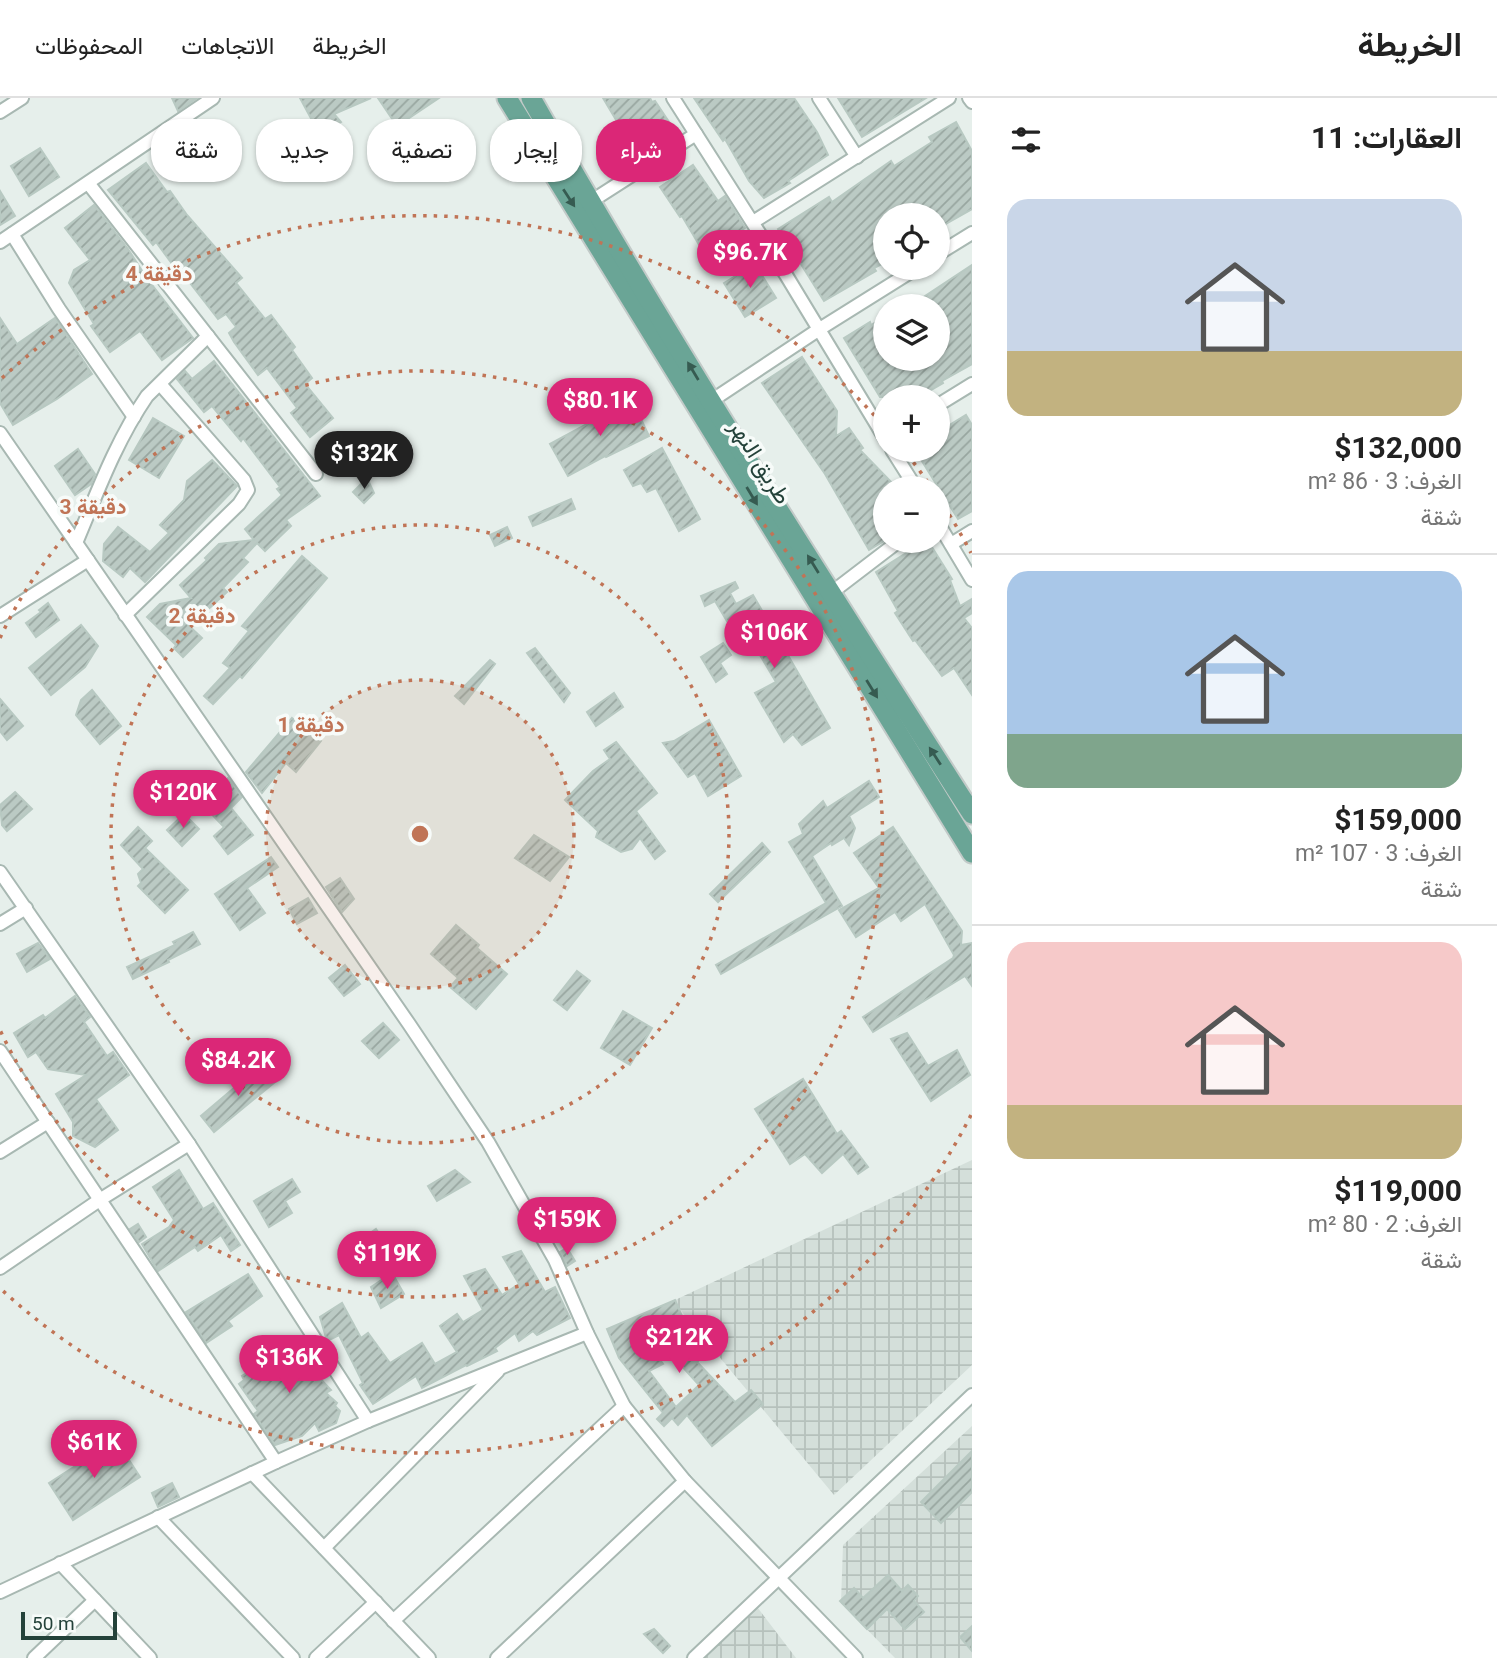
<!DOCTYPE html>
<html lang="ar">
<head>
<meta charset="utf-8">
<style>
	body { margin:0; font-family:Roboto,Vazirmatn,sans-serif; background:#f2f2f2; color:#222; direction:rtl; height:100vh; display:flex; flex-direction:column; font-size:26px; white-space:nowrap }
	* { box-sizing:border-box; margin:0 }
	p { font-size:23px; color:#767676 }
	.icon { flex:none; width:38px; height:38px; fill:none; stroke:currentColor; stroke-width:2; stroke-linecap:round; stroke-linejoin:round }
	.map { position:relative; flex:1; overflow:hidden; direction:ltr }
	.sheet { display:flex; flex-direction:column; background:#fff; width:525px }
	.sheet>* { flex:none }
	.hud { position:absolute; left:21px; top:21px; width:665px; height:63px; direction:rtl; display:flex; gap:14px }
	.controls { position:absolute; left:873px; top:105px; display:grid; gap:14px }
	.controls a { display:grid; place-items:center; width:77px; height:77px; border-radius:50%; background:#fff; box-shadow:0 2px 5px #0004; font-size:35px }
	.scale { position:absolute; left:21px; bottom:18px; width:96px; box-sizing:border-box; padding-left:7px; border:4px solid #24423a; border-top:0; font-size:19px; line-height:24px; white-space:nowrap; color:#24423a; -webkit-text-stroke:5px #f7fbf9; paint-order:stroke }
	.price { position:absolute; translate:-50% -60px; padding:0 16px; border-radius:24px; background:#db2777; color:#fff; font-size:23px; line-height:46px; filter:drop-shadow(0 2px 4px #0008) }
	.price::after { content:''; position:absolute; left:50%; top:42px; width:21px; height:16px; margin-left:-10px; background:inherit; clip-path:polygon(0 0,100% 0,50% 100%) }
	.price.selected { background:#222; color:#fff }
	ul { padding:0; list-style:none }
	li { display:grid; align-content:center; gap:14px; height:371px; padding:0 35px }
	li+li { border-top:2px solid #e0e0e0 }
	li span { display:grid; place-items:center; height:217px; border-radius:21px; color:#555 }
	li>.icon { margin-inline-start:auto }
	span .icon { width:126px; height:126px; fill:#fffc; stroke-width:1 }
	li b { font-size:30px }
	h2 { display:flex; justify-content:space-between; align-items:center; height:84px; padding:0 35px; font-size:30px }
	.chip { padding:0 24px; border-radius:28px; background:#fff; box-shadow:0 2px 5px #0004; font-size:24px; line-height:63px }
	.chip.selected { background:#db2777; color:#fff }
	header { display:flex; align-items:center; gap:42px; box-sizing:border-box; height:98px; padding:0 35px; background:#fff; border-bottom:2px solid #e0e0e0 }
	header strong { font-size:33px }
	nav { display:flex; gap:38px; margin-inline-start:auto; font-size:24px }
	main { display:flex; flex:1; min-height:0 }
	.map>svg:first-child { display:block }
</style>
</head>
<body>
<header>
<strong>الخريطة</strong>
<nav><a>الخريطة</a><a>الاتجاهات</a><a>المحفوظات</a></nav>
</header>
<main>
<section class="sheet">
<h2>العقارات: 11<svg class="icon" aria-label="filters" viewBox="0 0 24 24"><path d="M4 7h16M4 17h16"/><circle cx="9" cy="7" r="2"/><circle cx="15" cy="17" r="2"/></svg></h2>
<ul>
<li><span style="background:linear-gradient(#c9d6e8 70%,#c2b280 0)"><svg class="icon" aria-label="home" viewBox="0 0 24 24"><path d="M3 11l9-7 9 7M6 9v11h12V9"/></svg></span><div><b>$132,000</b><p>الغرف: 3 · 86 m²</p><p>شقة</p></div></li>
<li><span style="background:linear-gradient(#a9c7e8 75%,#7fa58c 0)"><svg class="icon" aria-label="home" viewBox="0 0 24 24"><path d="M3 11l9-7 9 7M6 9v11h12V9"/></svg></span><div><b>$159,000</b><p>الغرف: 3 · 107 m²</p><p>شقة</p></div></li>
<li><span style="background:linear-gradient(#f6c9c9 75%,#c2b280 0)"><svg class="icon" aria-label="home" viewBox="0 0 24 24"><path d="M3 11l9-7 9 7M6 9v11h12V9"/></svg></span><div><b>$119,000</b><p>الغرف: 2 · 80 m²</p><p>شقة</p></div></li>
</ul>
</section>
<div class="map">
<svg width="972" height="1560" viewBox="0 0 972 1560">
	<defs>
		<pattern id="industrial-grid" width="8" height="8" patternUnits="userSpaceOnUse" patternTransform="scale(1.75)"><rect width="8" height="8" fill="#d4dfda"/><path d="M0 4h8M4 0v8" fill="none" stroke="#b6c1bc"/></pattern>
		<pattern id="building-hatch" width="6" height="6" patternUnits="userSpaceOnUse" patternTransform="scale(1.75)"><rect width="6" height="6" fill="#bbcac4"/><path d="M-1 1l2-2M0 6l6-6M5 7l2-2" fill="none" stroke="#98a6a0"/></pattern>
	</defs>
	<rect width="100%" height="100%" fill="#e6efeb"/>
	<g fill="url(#industrial-grid)">
		<path d="M 972,1062 L 972,1267 L 834,1397 L 673,1203 Z"/>
		<path d="M 972,1328 L 972,1560 L 895,1560 L 841,1505 L 843,1447 Z"/>
		<path d="M 754,1505 L 796,1560 L 685,1560 Z"/>
	</g>
	<g fill="url(#building-hatch)" stroke="#b8c9c2" stroke-width="2">
		<path d="M 172,0 L 197,0 L 178,13 Z"/>
		<path d="M 300,0 L 371,0 L 334,16 L 341,24 L 320,37 Z"/>
		<path d="M 378,0 L 439,0 L 397,28 Z"/>
		<path d="M 603,0 L 650,0 L 652,4 L 655,3 L 675,33 L 637,57 Z"/>
		<path d="M 694,0 L 794,0 L 817,34 L 828,57 L 788,83 L 790,85 L 764,100 L 749,83 L 725,41 L 723,43 Z"/>
		<path d="M 838,0 L 926,0 L 862,39 Z"/>
		<path d="M 956,24 L 972,53 L 972,111 L 944,127 L 938,117 L 886,117 L 886,164 L 874,170 L 876,173 L 824,203 L 799,163 L 796,164 L 778,131 L 829,99 L 832,104 L 891,63 L 894,68 L 932,44 L 929,39 Z"/>
		<path d="M 40,50 L 59,79 L 29,98 L 11,68 Z"/>
		<path d="M 146,65 L 167,94 L 170,93 L 187,117 L 242,180 L 236,185 L 265,221 L 271,217 L 295,249 L 292,252 L 312,280 L 305,286 L 333,320 L 310,339 L 291,315 L 297,310 L 267,270 L 258,277 L 234,244 L 229,235 L 236,229 L 226,216 L 218,221 L 183,176 L 181,178 L 156,144 L 153,147 L 108,92 Z"/>
		<path d="M 693,67 L 718,103 L 725,98 L 745,130 L 704,155 L 682,118 L 680,119 L 660,89 Z"/>
		<path d="M 0,93 L 15,118 L 0,127 Z"/>
		<path d="M 94,107 L 128,151 L 146,179 L 193,240 L 162,262 L 140,233 L 110,254 L 91,228 L 94,226 L 69,185 L 74,172 L 90,162 L 65,130 Z"/>
		<path d="M 755,166 L 776,200 L 745,219 L 724,185 Z"/>
		<path d="M 972,167 L 972,266 L 942,283 L 943,285 L 919,299 L 880,299 L 844,240 L 870,224 L 871,227 L 886,218 L 886,261 L 938,261 L 938,208 L 910,208 Z"/>
		<path d="M 0,220 L 17,246 L 55,220 L 92,276 L 57,301 L 13,327 L 0,305 Z"/>
		<path d="M 802,259 L 837,313 L 836,338 L 849,330 L 863,350 L 860,352 L 897,390 L 886,390 L 886,442 L 869,452 L 825,376 L 762,285 Z"/>
		<path d="M 214,263 L 320,398 L 286,422 L 291,428 L 265,453 L 257,445 L 243,460 L 248,464 L 223,490 L 227,494 L 205,514 L 202,511 L 187,526 L 202,540 L 183,559 L 174,550 L 176,547 L 147,519 L 160,506 L 191,500 L 180,487 L 207,462 L 205,460 L 219,446 L 254,442 L 245,431 L 282,397 L 277,391 L 280,389 L 243,340 L 241,343 L 212,308 L 204,314 L 177,281 L 185,273 L 192,281 Z"/>
		<path d="M 632,302 L 649,338 L 606,359 L 605,358 L 568,378 L 550,346 L 589,325 L 588,323 Z"/>
		<path d="M 966,317 L 972,327 L 972,413 L 958,421 L 915,352 L 938,352 L 938,334 Z"/>
		<path d="M 153,320 L 184,338 L 159,380 L 129,362 Z"/>
		<path d="M 662,350 L 700,421 L 679,433 L 656,390 L 647,394 L 641,385 L 633,388 L 624,372 Z"/>
		<path d="M 78,351 L 95,376 L 91,386 L 75,397 L 55,368 Z"/>
		<path d="M 212,362 L 237,388 L 145,484 L 130,470 L 123,479 L 103,463 L 104,446 L 118,429 L 150,454 L 169,435 L 160,427 L 184,402 L 187,383 Z"/>
		<path d="M 367,380 L 374,395 L 364,405 L 353,394 Z"/>
		<path d="M 571,401 L 575,411 L 533,428 L 529,419 Z"/>
		<path d="M 507,429 L 512,440 L 495,448 L 490,437 Z"/>
		<path d="M 930,446 L 952,481 L 950,482 L 960,508 L 972,501 L 972,515 L 964,520 L 972,530 L 972,597 L 954,570 L 942,578 L 915,542 L 913,543 L 895,515 L 898,513 L 876,474 L 908,454 Z"/>
		<path d="M 302,458 L 327,480 L 242,580 L 240,578 L 213,606 L 204,598 L 230,570 L 223,565 L 249,533 L 242,528 Z"/>
		<path d="M 735,484 L 738,490 L 730,495 L 736,506 L 753,497 L 830,630 L 802,647 L 793,636 L 784,644 L 755,595 L 776,584 L 738,520 L 728,525 L 715,503 L 705,508 L 701,498 Z"/>
		<path d="M 48,505 L 59,522 L 36,539 L 26,525 L 41,514 L 39,512 Z"/>
		<path d="M 81,527 L 98,548 L 85,569 L 51,597 L 29,570 Z"/>
		<path d="M 723,545 L 731,557 L 720,565 L 727,576 L 716,584 L 701,559 Z"/>
		<path d="M 535,550 L 570,595 L 564,604 L 527,555 Z"/>
		<path d="M 490,562 L 495,566 L 464,606 L 455,598 Z"/>
		<path d="M 92,592 L 121,628 L 100,646 L 76,617 L 81,602 Z"/>
		<path d="M 614,595 L 623,609 L 596,628 L 587,614 Z"/>
		<path d="M 0,601 L 23,628 L 7,642 L 0,633 Z"/>
		<path d="M 292,620 L 321,643 L 296,674 L 286,665 L 262,695 L 246,674 Z"/>
		<path d="M 709,622 L 741,678 L 708,698 L 695,675 L 688,679 L 663,645 L 674,643 Z"/>
		<path d="M 616,644 L 657,695 L 636,713 L 665,753 L 655,761 L 640,740 L 632,751 L 621,754 L 596,739 L 598,733 L 565,702 L 593,673 L 610,661 L 604,652 Z"/>
		<path d="M 228,680 L 242,699 L 231,710 L 253,737 L 228,756 L 214,738 L 224,729 L 202,706 Z"/>
		<path d="M 869,683 L 879,699 L 849,718 L 855,730 L 849,747 L 844,740 L 832,747 L 831,745 L 812,758 L 842,808 L 721,876 L 716,867 L 826,805 L 789,744 L 803,736 L 799,726 L 823,703 L 827,710 Z"/>
		<path d="M 15,694 L 32,711 L 7,733 L 2,727 L 0,707 Z"/>
		<path d="M 184,716 L 199,731 L 182,748 L 167,732 Z"/>
		<path d="M 138,729 L 152,743 L 145,750 L 188,792 L 165,815 L 138,788 L 141,785 L 138,776 L 143,771 L 121,747 Z"/>
		<path d="M 893,729 L 962,833 L 961,847 L 972,845 L 972,888 L 965,878 L 873,934 L 863,919 L 953,860 L 954,857 L 925,806 L 901,823 L 895,814 L 856,839 L 839,812 L 879,790 L 854,755 Z"/>
		<path d="M 534,737 L 569,759 L 550,783 L 515,760 Z"/>
		<path d="M 762,745 L 770,754 L 718,804 L 710,796 Z"/>
		<path d="M 271,759 L 278,769 L 247,790 L 265,815 L 240,832 L 215,796 Z"/>
		<path d="M 340,780 L 354,801 L 342,814 L 326,789 Z"/>
		<path d="M 308,800 L 317,815 L 297,826 L 289,811 Z"/>
		<path d="M 456,827 L 479,847 L 477,850 L 507,876 L 476,911 L 450,889 L 458,880 L 431,856 Z"/>
		<path d="M 193,834 L 200,846 L 168,862 L 169,864 L 133,881 L 127,869 L 175,847 L 173,844 Z"/>
		<path d="M 38,845 L 50,861 L 27,874 L 17,856 Z"/>
		<path d="M 345,867 L 360,886 L 344,898 L 329,880 Z"/>
		<path d="M 577,873 L 590,883 L 567,912 L 554,902 Z"/>
		<path d="M 75,898 L 90,919 L 84,924 L 107,958 L 113,954 L 129,977 L 96,1001 L 118,1032 L 95,1049 L 73,1038 L 73,1024 L 56,996 L 86,977 L 48,971 L 36,954 L 28,959 L 14,935 L 43,917 L 45,920 Z"/>
		<path d="M 623,913 L 652,930 L 630,967 L 601,950 Z"/>
		<path d="M 383,925 L 399,942 L 379,960 L 362,943 Z"/>
		<path d="M 907,935 L 928,968 L 957,952 L 970,977 L 931,1003 L 891,941 Z"/>
		<path d="M 261,967 L 275,984 L 214,1034 L 201,1018 Z"/>
		<path d="M 803,981 L 837,1036 L 841,1033 L 868,1069 L 858,1076 L 843,1056 L 822,1075 L 805,1056 L 790,1066 L 755,1011 Z"/>
		<path d="M 179,1072 L 203,1111 L 213,1105 L 240,1147 L 231,1153 L 221,1137 L 198,1153 L 195,1149 L 158,1173 L 142,1146 L 169,1129 L 174,1122 L 153,1089 Z"/>
		<path d="M 455,1072 L 470,1084 L 437,1103 L 428,1088 Z"/>
		<path d="M 292,1081 L 300,1094 L 285,1103 L 292,1115 L 269,1129 L 254,1103 Z"/>
		<path d="M 138,1126 L 146,1139 L 139,1144 L 130,1131 Z"/>
		<path d="M 376,1131 L 385,1144 L 365,1158 L 356,1145 Z"/>
		<path d="M 567,1150 L 575,1163 L 567,1168 L 560,1154 Z"/>
		<path d="M 521,1153 L 545,1194 L 555,1189 L 570,1220 L 537,1237 L 533,1233 L 519,1243 L 515,1235 L 495,1250 L 497,1253 L 467,1268 L 466,1267 L 422,1290 L 416,1278 L 373,1306 L 360,1287 L 363,1285 L 339,1237 L 327,1243 L 320,1219 L 342,1205 L 361,1240 L 368,1235 L 390,1265 L 422,1245 L 435,1266 L 457,1254 L 440,1228 L 457,1216 L 463,1224 L 483,1212 L 464,1178 L 485,1171 L 502,1197 L 519,1186 L 503,1159 Z"/>
		<path d="M 392,1175 L 404,1196 L 381,1210 L 371,1189 Z"/>
		<path d="M 248,1176 L 262,1198 L 228,1223 L 232,1228 L 206,1245 L 186,1214 Z"/>
		<path d="M 675,1202 L 685,1225 L 645,1242 L 663,1266 L 649,1273 L 676,1309 L 699,1287 L 669,1254 L 688,1236 L 707,1255 L 697,1264 L 735,1304 L 751,1292 L 763,1306 L 712,1348 L 687,1317 L 678,1327 L 672,1320 L 664,1328 L 657,1321 L 663,1315 L 619,1260 L 607,1231 Z"/>
		<path d="M 291,1239 L 314,1274 L 331,1292 L 326,1295 L 337,1305 L 335,1308 L 340,1313 L 336,1325 L 319,1333 L 315,1325 L 302,1338 L 275,1347 L 254,1316 L 258,1313 L 239,1286 L 244,1282 L 242,1278 L 270,1261 L 267,1254 Z"/>
		<path d="M 116,1342 L 140,1379 L 73,1422 L 49,1385 Z"/>
		<path d="M 972,1353 L 972,1394 L 941,1425 L 921,1404 Z"/>
		<path d="M 172,1385 L 179,1399 L 158,1409 L 152,1395 Z"/>
		<path d="M 888,1477 L 902,1493 L 908,1487 L 918,1498 L 914,1503 L 924,1514 L 905,1531 L 887,1511 L 867,1531 L 840,1503 L 854,1490 L 863,1500 Z"/>
		<path d="M 972,1528 L 972,1553 L 960,1539 Z"/>
		<path d="M 654,1531 L 670,1548 L 663,1555 L 644,1536 Z"/>
	</g>
	<g fill="none" stroke-linecap="round" stroke-linejoin="round">
		<defs>
			<g id="minor">
				<path d="M 673,0 L 786,177 L 886,342"/>
				<path d="M 819,0 L 857,59"/>
				<path d="M 969,0 L 972,4"/>
				<path d="M 0,14 L 22,0"/>
				<path d="M 88,85 L 316,376"/>
				<path d="M 590,104 L 696,36"/>
				<path d="M 753,124 L 949,0"/>
				<path d="M 12,136 L 59,211 L 134,319"/>
				<path d="M 0,144 L 213,0"/>
				<path d="M 938,156 L 972,135"/>
				<path d="M 711,303 L 818,232 L 917,170"/>
				<path d="M 938,307 L 972,286"/>
				<path d="M 0,335 L 409,926 L 488,1044 L 555,1162 L 587,1235 L 624,1308 L 685,1383 L 856,1560"/>
				<path d="M 892,352 L 916,390"/>
				<path d="M 938,425 L 972,482"/>
				<path d="M 76,445 C 97,395 116,343 147,298 L 208,238"/>
				<path d="M 951,446 L 972,433"/>
				<path d="M 831,495 L 899,443"/>
				<path d="M 125,517 L 239,406 L 248,392 L 244,382 L 160,286"/>
				<path d="M 0,518 L 88,462"/>
				<path d="M 0,774 L 189,1046 L 368,1323"/>
				<path d="M 0,826 L 26,810"/>
				<path d="M 0,953 L 276,1364 L 368,1323 L 587,1235"/>
				<path d="M 0,1054 L 48,1024"/>
				<path d="M 0,1170 L 101,1101 L 189,1046"/>
				<path d="M 252,1375 L 429,1560"/>
				<path d="M 158,1419 L 293,1560"/>
				<path d="M 324,1450 L 498,1273"/>
				<path d="M 60,1465 L 150,1560"/>
				<path d="M 0,1494 L 276,1364"/>
				<path d="M 393,1523 L 624,1308"/>
				<path d="M 34,1560 L 95,1502"/>
				<path d="M 316,1560 L 376,1504"/>
				<path d="M 497,1560 L 685,1383"/>
				<path d="M 694,1560 L 972,1297"/>
			</g>
			<g id="primary">
				<path d="M 507,0 L 972,755"/>
				<path d="M 531,0 C 669,244 821,480 972,716"/>
			</g>
		</defs>
		<use href="#minor" stroke="#a8b8b2" stroke-width="16"/>
		<use href="#primary" stroke="#c2cac8" stroke-width="23"/>
		<use href="#minor" stroke="#fff" stroke-width="12"/>
		<use href="#primary" stroke="#6aa596" stroke-width="19"/>
	</g>
	<defs><path id="oneway-solid" d="M-6-.8H1V-3.2L6.5 0L1 3.2V.8H-6Z" transform="scale(1.75)"/></defs>
	<g fill="#365b51">
		<use href="#oneway-solid" transform="translate(569 100) rotate(57)"/>
		<use href="#oneway-solid" transform="translate(693 273) rotate(-121)"/>
		<use href="#oneway-solid" transform="translate(752 398) rotate(59)"/>
		<use href="#oneway-solid" transform="translate(813 466) rotate(-122)"/>
		<use href="#oneway-solid" transform="translate(872 591) rotate(58)"/>
		<use href="#oneway-solid" transform="translate(935 658) rotate(-123)"/>
	</g>
	<circle cx="420" cy="736" r="154" fill="#c07456" fill-opacity=".12"/>
	<g fill="none" stroke="#c07456" stroke-width="3.5" stroke-dasharray="3.5 7">
		<circle cx="420" cy="736" r="154"/>
		<circle cx="420" cy="736" r="309"/>
		<path d="M0 540A463 463 0 1 1 0 932"/>
		<path d="M971 1017A618 618 0 0 1 2 1192M2 280A618 618 0 0 1 883 327M907 356A618 618 0 0 1 929 386M938 399A618 618 0 0 1 971 455"/>
	</g>
	<g text-anchor="middle" dominant-baseline="central" stroke-width="7" stroke-linejoin="round" paint-order="stroke">
		<g font-size="23" fill="#24423a" stroke="#f7fbf9">
			<text transform="translate(760 364) rotate(58)">طريق النهر</text>
		</g>
	</g>
	<circle cx="420" cy="736" r="10" fill="#c07456" stroke="#f7fbf9" stroke-width="3.5"/>
	<g font-size="21" text-anchor="middle" font-weight="bold" fill="#c07456" stroke="#f7fbf9" stroke-width="7" stroke-linejoin="round" paint-order="stroke">
		<text x="159" y="183">4 دقيقة</text>
		<text x="93" y="416">3 دقيقة</text>
		<text x="202" y="525">2 دقيقة</text>
		<text x="311" y="634">1 دقيقة</text>
	</g>
</svg>
<div class="controls">
<a><svg class="icon" aria-label="locate" viewBox="0 0 24 24"><circle cx="12" cy="12" r="6"/><path d="M12 2v4M12 18v4M2 12h4M18 12h4"/></svg></a>
<a><svg class="icon" aria-label="layers" viewBox="0 0 24 24"><path d="M12 4l9 5-9 5-9-5zM3 14l9 5 9-5"/></svg></a>
<a>+</a>
<a>−</a>
</div>
<div class="scale">50 m</div>
<b class="price" style="left:750px;top:192px">$96.7K</b>
<b class="price" style="left:600px;top:340px">$80.1K</b>
<b class="price selected" style="left:364px;top:393px">$132K</b>
<b class="price" style="left:774px;top:572px">$106K</b>
<b class="price" style="left:183px;top:732px">$120K</b>
<b class="price" style="left:238px;top:1000px">$84.2K</b>
<b class="price" style="left:567px;top:1159px">$159K</b>
<b class="price" style="left:387px;top:1193px">$119K</b>
<b class="price" style="left:679px;top:1277px">$212K</b>
<b class="price" style="left:289px;top:1297px">$136K</b>
<b class="price" style="left:94px;top:1382px">$61K</b>
<div class="hud">
<a class="chip selected">شراء</a>
<a class="chip">إيجار</a>
<a class="chip">تصفية</a>
<a class="chip">جديد</a>
<a class="chip">شقة</a>
</div>
</div>
</main>
</body>
</html>
